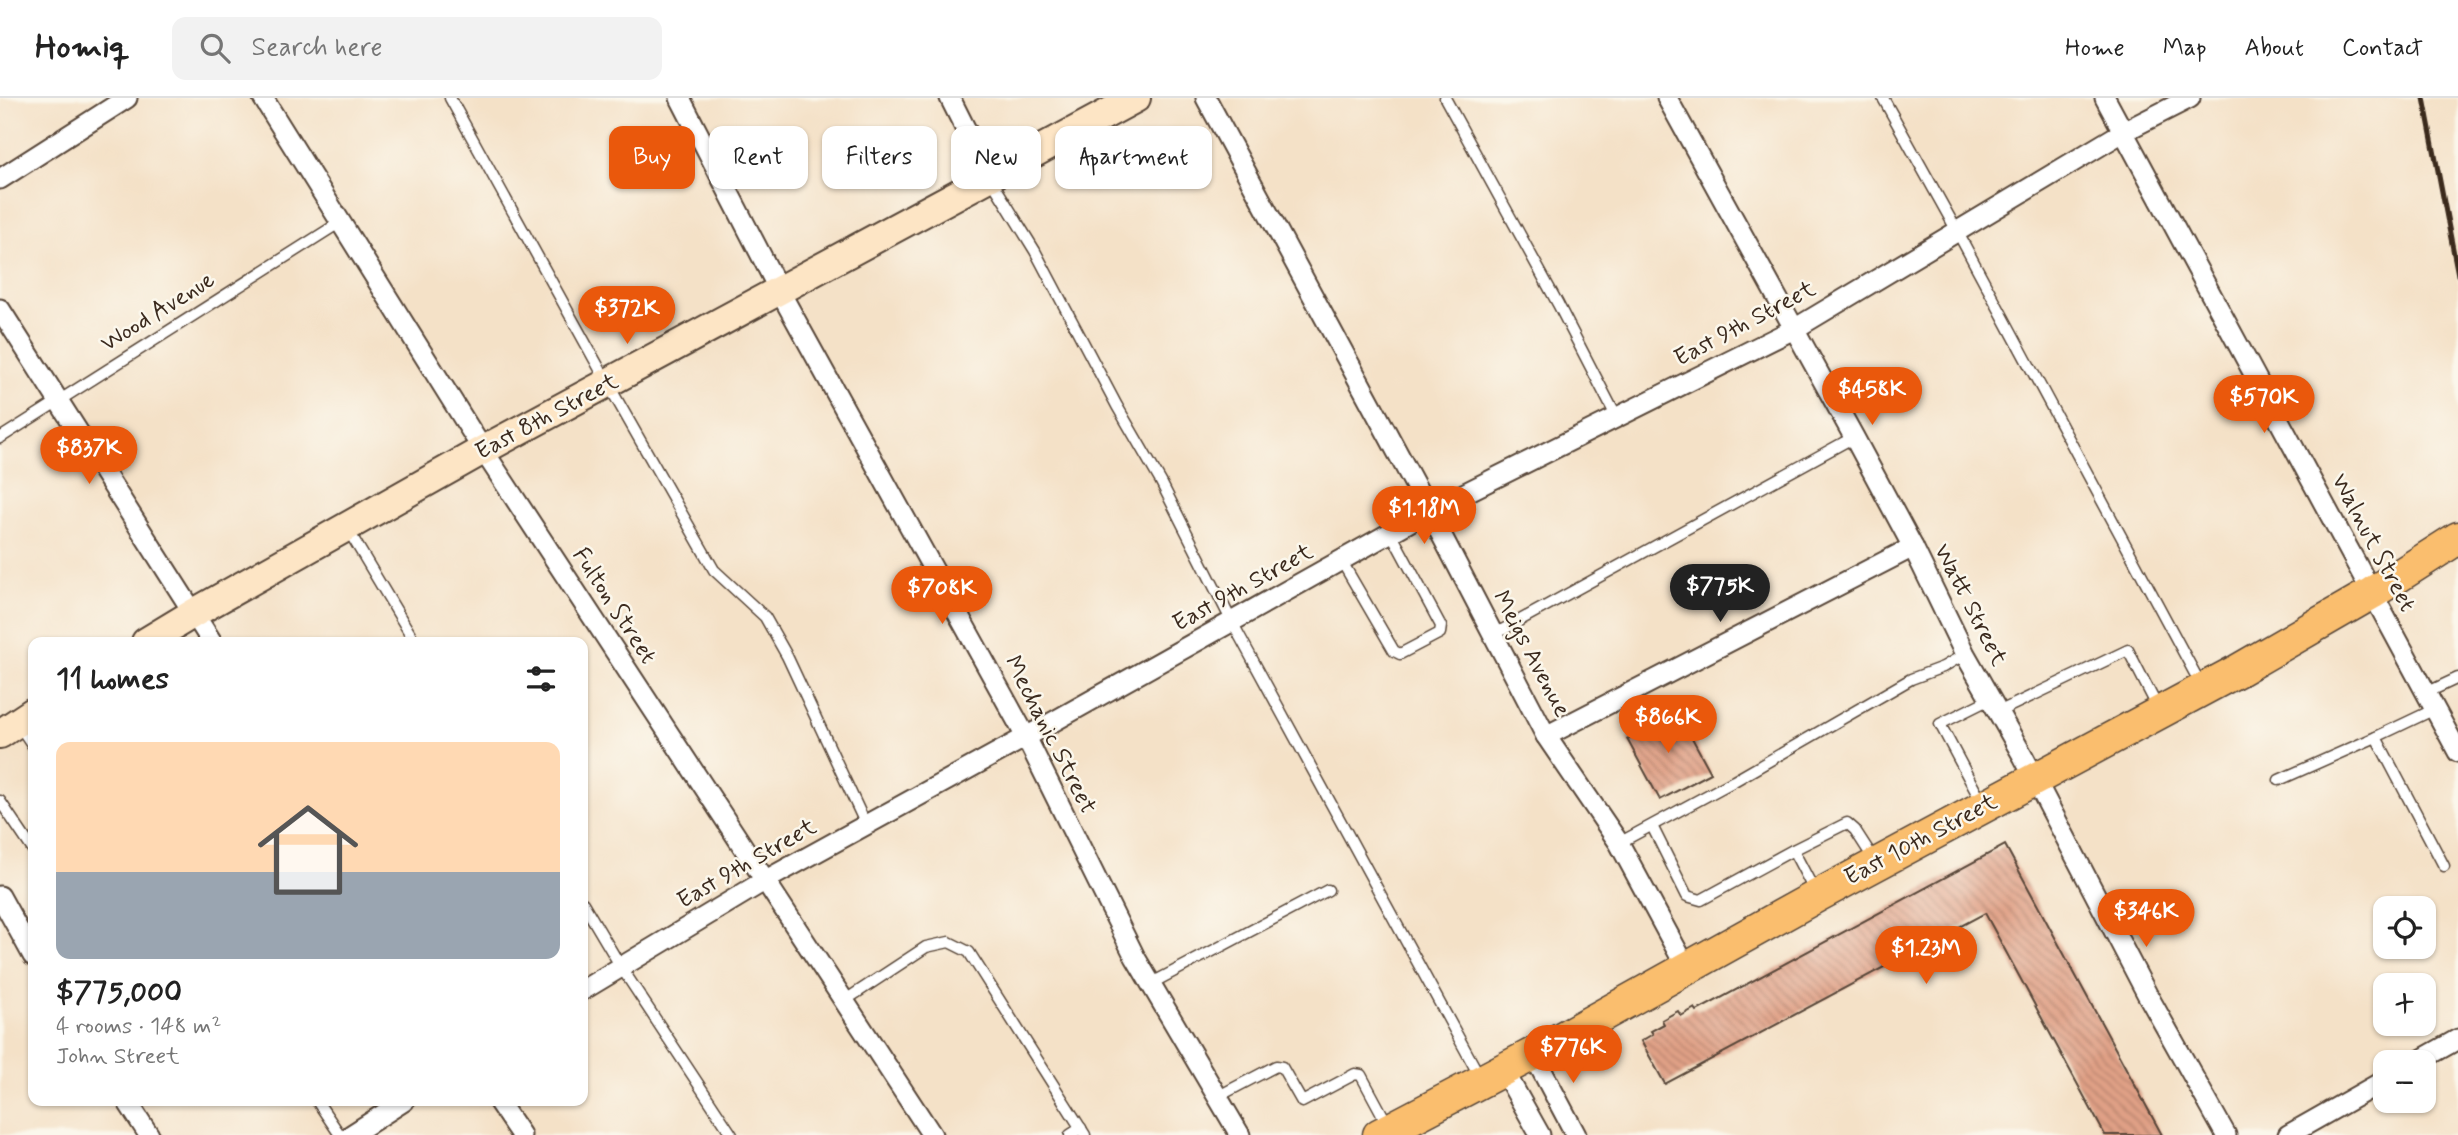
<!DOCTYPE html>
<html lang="en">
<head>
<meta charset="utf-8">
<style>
	body { margin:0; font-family:Mynerve,sans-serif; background:#f2f2f2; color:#222; height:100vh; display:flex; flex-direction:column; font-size:26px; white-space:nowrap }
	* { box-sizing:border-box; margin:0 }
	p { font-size:23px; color:#767676 }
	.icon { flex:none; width:38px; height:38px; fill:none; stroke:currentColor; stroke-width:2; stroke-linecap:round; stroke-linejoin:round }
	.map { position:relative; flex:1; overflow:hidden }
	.side { position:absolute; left:28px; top:539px; width:560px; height:469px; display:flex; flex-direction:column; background:#fff; border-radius:14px; box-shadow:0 2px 5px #0004 }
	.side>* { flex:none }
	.banner { position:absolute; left:609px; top:28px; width:665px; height:63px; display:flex; gap:14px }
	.buttons { position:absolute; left:2373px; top:798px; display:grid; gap:14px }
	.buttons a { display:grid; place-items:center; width:63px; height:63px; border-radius:14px; background:#fff; box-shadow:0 2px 5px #0004; font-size:35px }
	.price { position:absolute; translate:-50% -60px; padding:0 16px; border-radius:24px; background:#ea580c; color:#fff; font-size:23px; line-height:46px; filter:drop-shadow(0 2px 4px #0008) }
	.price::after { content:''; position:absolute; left:50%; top:42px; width:21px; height:16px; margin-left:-10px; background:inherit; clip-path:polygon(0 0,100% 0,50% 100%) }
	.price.current { background:#222; color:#fff }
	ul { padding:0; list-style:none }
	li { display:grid; align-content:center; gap:14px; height:371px; padding:0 28px }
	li+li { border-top:2px solid #e0e0e0 }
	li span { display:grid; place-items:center; height:217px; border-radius:14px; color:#555 }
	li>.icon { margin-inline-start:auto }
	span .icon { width:126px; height:126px; fill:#fffc; stroke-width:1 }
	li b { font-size:30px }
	h2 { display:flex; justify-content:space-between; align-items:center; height:84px; padding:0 28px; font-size:30px }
	.chip { padding:0 24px; border-radius:14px; background:#fff; box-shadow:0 2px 5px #0004; font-size:24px; line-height:63px }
	.chip.current { background:#ea580c; color:#fff }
	header { display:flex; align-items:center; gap:42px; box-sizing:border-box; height:98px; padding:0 35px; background:#fff; border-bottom:2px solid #e0e0e0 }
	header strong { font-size:33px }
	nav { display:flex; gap:38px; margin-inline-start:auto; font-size:24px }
	.search { width:490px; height:63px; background:#f2f2f2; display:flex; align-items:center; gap:18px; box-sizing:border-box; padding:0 24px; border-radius:14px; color:#767676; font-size:26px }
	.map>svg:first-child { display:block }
</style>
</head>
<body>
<header>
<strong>Homiq</strong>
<div class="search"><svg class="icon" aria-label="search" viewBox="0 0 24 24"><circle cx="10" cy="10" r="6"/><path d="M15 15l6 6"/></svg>Search here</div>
<nav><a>Home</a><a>Map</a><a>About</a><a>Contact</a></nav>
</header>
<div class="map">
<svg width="2458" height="1037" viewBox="0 0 2458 1037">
	<defs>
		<pattern id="building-back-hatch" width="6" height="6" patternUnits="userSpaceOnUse" patternTransform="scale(1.75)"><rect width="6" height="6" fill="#e0a086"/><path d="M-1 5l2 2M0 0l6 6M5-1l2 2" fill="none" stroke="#b7836d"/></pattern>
	</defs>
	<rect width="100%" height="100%" fill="#fbf7ec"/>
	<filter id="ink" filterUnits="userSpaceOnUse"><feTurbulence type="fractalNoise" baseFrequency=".0143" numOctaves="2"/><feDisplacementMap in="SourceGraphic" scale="14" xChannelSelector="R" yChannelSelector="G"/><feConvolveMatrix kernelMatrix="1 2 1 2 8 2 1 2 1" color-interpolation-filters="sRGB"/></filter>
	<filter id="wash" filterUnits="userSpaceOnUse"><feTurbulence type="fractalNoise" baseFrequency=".00686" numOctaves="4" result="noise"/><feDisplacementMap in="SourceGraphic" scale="28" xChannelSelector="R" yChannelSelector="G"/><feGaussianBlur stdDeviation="1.57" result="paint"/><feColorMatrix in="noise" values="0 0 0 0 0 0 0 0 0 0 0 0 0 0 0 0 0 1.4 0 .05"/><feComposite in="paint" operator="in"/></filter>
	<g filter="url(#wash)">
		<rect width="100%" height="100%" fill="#f4e1c7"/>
		<g id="blocks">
			<g fill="url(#building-back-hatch)">
				<path d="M 1678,614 L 1711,675 L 1660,702 L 1627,641 L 1638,636 L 1636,630 L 1664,615 L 1667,621 Z"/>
				<path d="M 2005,747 L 2162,1037 L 2105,1037 L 1985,815 L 1665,986 L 1641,943 L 1653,936 L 1651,933 L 1664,926 L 1662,922 L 1678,913 L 1681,918 L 1695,910 L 1697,913 Z"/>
			</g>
		</g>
	</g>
	<g filter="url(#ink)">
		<use href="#blocks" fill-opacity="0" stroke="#574537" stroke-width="2"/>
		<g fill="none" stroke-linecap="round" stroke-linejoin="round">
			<defs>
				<g id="service">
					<path d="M 450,0 L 608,286 L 714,472 L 765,519 L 787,558 L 866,727"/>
					<path d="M 1445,0 L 1558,206 L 1617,320"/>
					<path d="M 1883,0 L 1957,133 L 2201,587"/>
					<path d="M 990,80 L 1035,153 L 1117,308 L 1161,384 L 1232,524 L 1480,979"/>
					<path d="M 0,340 L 339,125"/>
					<path d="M 347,430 L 415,544"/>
					<path d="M 1341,462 L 1394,553 L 1400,556 L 1440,535 L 1441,528 L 1391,435"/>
					<path d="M 1493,537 L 1854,339"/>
					<path d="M 2426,595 L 2458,580"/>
					<path d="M 2435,611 L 2376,639 L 2444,768"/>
					<path d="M 1998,614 L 2128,552 L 2158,610"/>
					<path d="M 19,627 L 33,648"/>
					<path d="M 2279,682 L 2376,639"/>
					<path d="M 0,703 L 33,752"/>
					<path d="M 1982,705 L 1940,626 L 1990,601"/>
					<path d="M 1652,728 L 1687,798 L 1701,802 L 1793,752 L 1815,794"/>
					<path d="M 1619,745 L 1734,683 L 1911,581 L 1943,569 L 1965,556"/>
					<path d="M 1793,752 L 1847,725 L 1855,732 L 1875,763"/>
					<path d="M 583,805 L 621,869 L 732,1037"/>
					<path d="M 1150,886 L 1328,792"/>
					<path d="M 844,903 L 926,849 L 949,844 L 969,854 L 1085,1037"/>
					<path d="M 1217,999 L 1276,968 L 1282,969 L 1302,1004 L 1355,976 L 1361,977 L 1388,1027"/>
					<path d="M 317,1003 L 340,1037"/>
					<path d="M 1070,1037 L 1081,1030"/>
				</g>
				<g id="minor">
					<path d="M 263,0 L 483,352 L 932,1037"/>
					<path d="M 680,0 L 780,194 L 1026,639 L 1135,859 L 1240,1037"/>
					<path d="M 950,0 L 990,80"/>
					<path d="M 1206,0 L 1429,413 L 1546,638 L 1619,745 L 1686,869"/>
					<path d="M 1667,0 L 1854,339 L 1913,449 L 1965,556 L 2023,658 L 2147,896 L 2226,1037"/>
					<path d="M 2105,0 L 2458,654"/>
					<path d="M 0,81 L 127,0"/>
					<path d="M 0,211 L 212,544"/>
					<path d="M 1546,638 L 1913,449"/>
					<path d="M 0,798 L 33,858"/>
					<path d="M 583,892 L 764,783 L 1026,639 L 1429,413 L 1796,230 L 2123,34 L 2190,0"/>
					<path d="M 1533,956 L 1576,1037"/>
					<path d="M 2417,964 L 2458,941"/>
					<path d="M 1503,971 L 1540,1037"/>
					<path d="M 127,1003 L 149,1037"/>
					<path d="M 498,1003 L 521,1037"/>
					<path d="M 351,1037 L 404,1003"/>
					<path d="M 2288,1037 L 2385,982"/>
				</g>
				<g id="secondary">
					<path d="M 146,544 L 194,515 L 483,352 L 1136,0"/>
					<path d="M 0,636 L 33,614"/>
				</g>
				<path id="primary" d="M 1379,1037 L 1533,956 L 1817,798 L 2237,573 L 2372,495 L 2458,440"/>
			</defs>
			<use href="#service" stroke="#574537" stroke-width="13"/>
			<use href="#minor" stroke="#574537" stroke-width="23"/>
			<use href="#secondary" stroke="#574537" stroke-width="32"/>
			<use href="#primary" stroke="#574537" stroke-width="35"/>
			<use href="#service" stroke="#fff" stroke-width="10"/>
			<use href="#minor" stroke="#fff" stroke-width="19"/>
			<use href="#secondary" stroke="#fde5c5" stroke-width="28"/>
			<use href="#primary" stroke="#fabe6e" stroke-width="32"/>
			<path stroke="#3b2a1e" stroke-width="5" d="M 2424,0 L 2458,177"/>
		</g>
	</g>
	<g text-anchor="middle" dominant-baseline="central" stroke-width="5" stroke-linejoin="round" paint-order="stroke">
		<g font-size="24" fill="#3b2a1e" stroke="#fbf7ec">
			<text transform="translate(158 214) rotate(-32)">Wood Avenue</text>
			<text transform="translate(1745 226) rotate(-28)">East 9th Street</text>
			<text transform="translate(547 319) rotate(-28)">East 8th Street</text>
			<text transform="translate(2373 445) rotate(62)">Walnut Street</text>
			<text transform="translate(1243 490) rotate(-29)">East 9th Street</text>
			<text transform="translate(1970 507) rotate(63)">Watt Street</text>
			<text transform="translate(614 508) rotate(57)">Fulton Street</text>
			<text transform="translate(1531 556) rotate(62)">Meigs Avenue</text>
			<text transform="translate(1050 637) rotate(63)">Mechanic Street</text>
			<text transform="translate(1921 742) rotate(-28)">East 10th Street</text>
			<text transform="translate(747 766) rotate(-30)">East 9th Street</text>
		</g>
	</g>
</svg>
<div class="buttons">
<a><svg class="icon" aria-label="locate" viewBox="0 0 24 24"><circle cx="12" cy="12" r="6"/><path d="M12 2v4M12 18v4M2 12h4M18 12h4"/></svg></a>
<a>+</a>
<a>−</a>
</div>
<b class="price" style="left:627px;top:248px">$372K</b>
<b class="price" style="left:1872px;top:329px">$458K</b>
<b class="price" style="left:2264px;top:337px">$570K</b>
<b class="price" style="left:89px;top:388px">$837K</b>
<b class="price" style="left:1424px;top:448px">$1.18M</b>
<b class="price current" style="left:1720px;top:526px">$775K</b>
<b class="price" style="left:942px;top:528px">$708K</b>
<b class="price" style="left:1668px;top:657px">$866K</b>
<b class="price" style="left:2146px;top:851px">$346K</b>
<b class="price" style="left:1926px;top:888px">$1.23M</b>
<b class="price" style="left:1573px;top:987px">$776K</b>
<div class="banner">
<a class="chip current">Buy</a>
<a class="chip">Rent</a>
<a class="chip">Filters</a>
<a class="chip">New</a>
<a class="chip">Apartment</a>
</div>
<section class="side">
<h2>11 homes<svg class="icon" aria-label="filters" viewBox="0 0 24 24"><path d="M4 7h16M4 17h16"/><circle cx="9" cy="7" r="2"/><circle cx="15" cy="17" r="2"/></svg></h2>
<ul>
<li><span style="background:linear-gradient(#ffd9b3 60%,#9aa5b1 0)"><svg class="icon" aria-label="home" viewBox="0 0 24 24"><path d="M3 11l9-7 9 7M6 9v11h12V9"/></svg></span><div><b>$775,000</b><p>4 rooms · 148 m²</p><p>John Street</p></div></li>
</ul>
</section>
</div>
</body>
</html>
